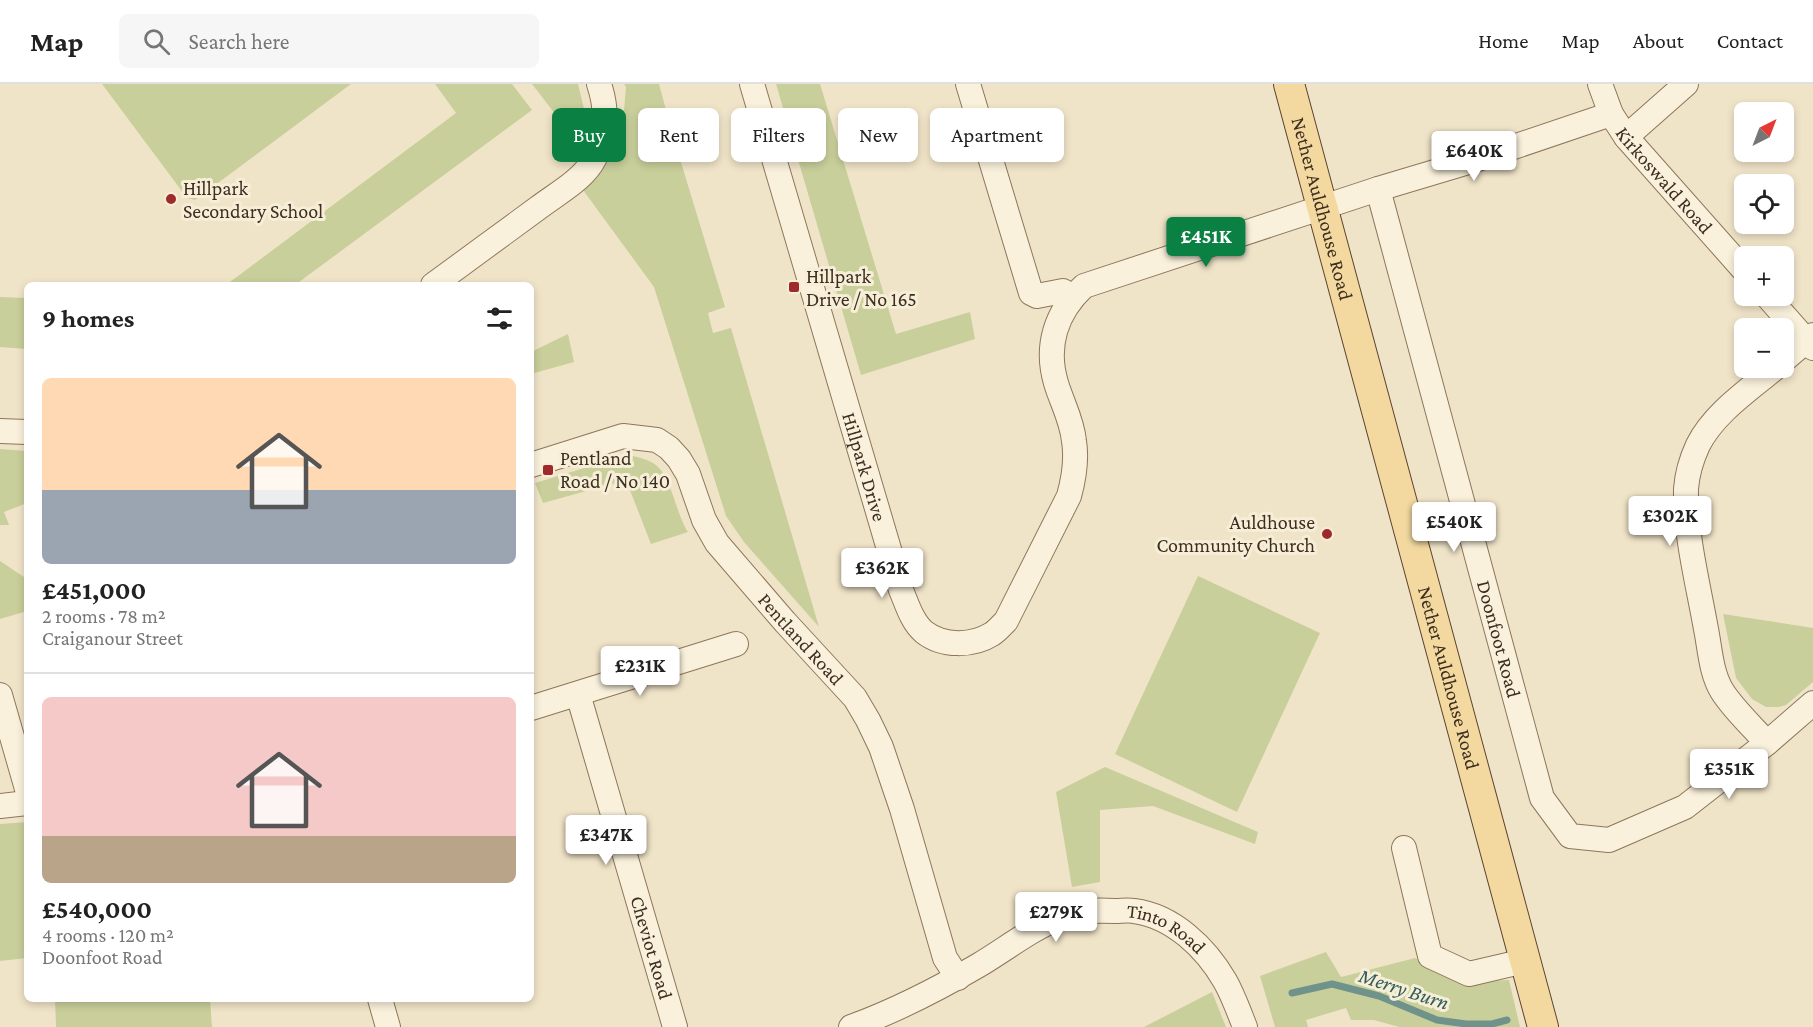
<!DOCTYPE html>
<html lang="en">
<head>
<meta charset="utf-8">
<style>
	body { margin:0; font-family:"Crimson Pro",serif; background:#f6f6f6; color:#222; height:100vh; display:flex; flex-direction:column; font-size:22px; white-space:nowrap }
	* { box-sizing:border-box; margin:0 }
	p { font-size:20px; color:#767676 }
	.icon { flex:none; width:33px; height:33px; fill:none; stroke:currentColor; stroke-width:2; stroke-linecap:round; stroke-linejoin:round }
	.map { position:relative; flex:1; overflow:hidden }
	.drawer { position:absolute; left:24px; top:198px; width:510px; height:720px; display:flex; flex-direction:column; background:#fff; border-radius:9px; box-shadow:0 3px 9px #0003 }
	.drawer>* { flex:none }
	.hud { position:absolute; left:552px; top:24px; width:570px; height:54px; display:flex; gap:12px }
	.needle { width:39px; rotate:42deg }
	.buttons { position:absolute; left:1734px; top:18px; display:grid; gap:12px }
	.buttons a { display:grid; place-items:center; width:60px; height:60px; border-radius:9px; background:#fff; box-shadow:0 3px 9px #0003; font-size:30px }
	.price { position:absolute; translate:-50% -51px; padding:0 14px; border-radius:6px; background:#fff; color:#222; font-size:20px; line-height:39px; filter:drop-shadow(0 2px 3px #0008) }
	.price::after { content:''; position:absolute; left:50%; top:36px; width:18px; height:14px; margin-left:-9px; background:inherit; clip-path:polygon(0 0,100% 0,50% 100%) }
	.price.on { background:#0b8043; color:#fff }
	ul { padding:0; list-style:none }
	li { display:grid; align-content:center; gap:12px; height:318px; padding:0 18px }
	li+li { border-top:2px solid #e0e0e0 }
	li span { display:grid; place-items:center; height:186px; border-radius:9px; color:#555 }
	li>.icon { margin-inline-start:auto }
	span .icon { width:108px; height:108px; fill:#fffc; stroke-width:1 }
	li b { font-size:26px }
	h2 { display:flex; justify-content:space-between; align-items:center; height:72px; padding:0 18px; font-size:26px }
	.pill { padding:0 21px; border-radius:9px; background:#fff; box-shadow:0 3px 9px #0003; font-size:21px; line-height:54px }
	.pill.on { background:#0b8043; color:#fff }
	header { display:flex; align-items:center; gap:36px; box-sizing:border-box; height:84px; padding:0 30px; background:#fff; border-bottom:2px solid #e0e0e0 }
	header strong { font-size:28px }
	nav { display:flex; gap:33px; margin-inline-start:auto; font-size:21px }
	.search { width:420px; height:54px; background:#f6f6f6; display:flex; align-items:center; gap:15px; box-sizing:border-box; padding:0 21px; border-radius:9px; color:#767676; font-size:22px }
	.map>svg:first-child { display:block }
</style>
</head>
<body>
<header>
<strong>Map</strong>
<div class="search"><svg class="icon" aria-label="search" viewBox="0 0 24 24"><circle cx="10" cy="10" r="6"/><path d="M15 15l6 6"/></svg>Search here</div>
<nav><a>Home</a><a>Map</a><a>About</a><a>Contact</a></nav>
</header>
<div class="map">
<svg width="1813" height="943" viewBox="0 0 1813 943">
	<rect width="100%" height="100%" fill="#f0e4c8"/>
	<g fill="#c9cf9b">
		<path d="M 102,0 L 351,0 L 195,116 L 187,114 Z"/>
		<path d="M 435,0 L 512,0 L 532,26 L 295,201 L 226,201 L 456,29 Z"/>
		<path d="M 532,0 L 578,0 L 586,33 L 582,56 L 570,71 L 572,57 L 566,44 Z"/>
		<path d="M 624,0 L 659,0 L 673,52 L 725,223 L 708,229 L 713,249 L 731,244 L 819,543 L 744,458 L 726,432 L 654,203 L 583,106 L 606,80 L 622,50 L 626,3 Z"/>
		<path d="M 776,0 L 820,0 L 896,250 L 970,228 L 975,255 L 861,291 Z"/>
		<path d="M 0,213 L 27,214 L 27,265 L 0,263 Z"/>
		<path d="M 568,250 L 574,278 L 531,290 L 531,268 Z"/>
		<path d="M 0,365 L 27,367 L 27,419 L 4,428 L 9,441 L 0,441 Z"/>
		<path d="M 627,371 C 637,373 650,375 658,383 C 671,394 677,432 688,448 L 651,460 L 626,396 L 543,419 L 535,399 Z"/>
		<path d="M 0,477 L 27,495 L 27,527 L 0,535 Z"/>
		<path d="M 1198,492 L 1320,549 L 1237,728 L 1115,670 Z"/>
		<path d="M 1723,530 L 1813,544 L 1813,598 L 1786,621 L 1779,623 L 1766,623 L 1752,615 L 1736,594 Z"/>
		<path d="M 1105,683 L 1258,748 L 1255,760 L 1153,722 L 1100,726 L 1100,798 L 1072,803 L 1056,708 Z"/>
		<path d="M 27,738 L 27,874 L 0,877 L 0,740 Z"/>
		<path d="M 1326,868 L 1341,893 L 1415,874 L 1466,898 L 1509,896 L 1520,943 L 1399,943 L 1374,936 L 1351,936 L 1346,924 L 1306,936 L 1308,943 L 1275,943 L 1260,892 Z"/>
		<path d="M 1212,908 L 1226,943 L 1144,943 Z"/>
		<path d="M 55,915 L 210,915 L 212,943 L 56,943 Z"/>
	</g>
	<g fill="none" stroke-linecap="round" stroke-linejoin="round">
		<path stroke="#6f938a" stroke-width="7" d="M 1292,909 L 1332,900 L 1379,912 L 1437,936 L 1466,940 L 1492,940 L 1507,936"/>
		<defs>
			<g id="minor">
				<path id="s1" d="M 752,0 L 901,506 C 907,520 912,538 924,548 C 943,563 973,562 992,550 C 997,547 1001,542 1006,537 L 1069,412 C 1074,394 1077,376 1074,357 C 1072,336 1062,319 1056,299 C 1045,262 1056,228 1084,202 L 1378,105 L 1475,76 L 1611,30"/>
				<path d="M 968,0 L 1031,209 L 1037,212 L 1063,207 L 1072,213"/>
				<path id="s2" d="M 1600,0 L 1611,30 L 1626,53 L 1744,186"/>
				<path d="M 1626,53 L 1686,0"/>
				<path id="s3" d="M 1378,105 L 1542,714 L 1570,752 L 1609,756 L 1685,723 L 1767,659 L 1813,619"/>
				<path d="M 433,201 C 468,175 503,150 538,124 C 555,111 579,98 591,80 C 607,55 608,27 599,0"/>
				<path d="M 1767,212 L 1813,264"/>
				<path d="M 1784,276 L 1813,251"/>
				<path d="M 0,347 L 27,348"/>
				<path id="s4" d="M 531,381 L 623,352 L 657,356 L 669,364 L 679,375 L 688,390 L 704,436 L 717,459 L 785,538 L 855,614 L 868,636 L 881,663 L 902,725 L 945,874 L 958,894"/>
				<path id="s5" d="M 578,610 L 675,943"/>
				<path d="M 0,611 L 27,705"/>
				<path d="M 531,624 L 736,560"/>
				<path d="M 1767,659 C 1752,642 1734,626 1722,607 C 1711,589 1710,565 1706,545 C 1698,500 1685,450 1686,405 C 1687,390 1692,374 1698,361 C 1714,329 1749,306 1775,284"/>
				<path d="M 0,722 L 27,719"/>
				<path d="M 1404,764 L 1430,872 L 1469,890 L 1525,877"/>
				<path d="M 380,915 L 388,943"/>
				<path id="s6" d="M 851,943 C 895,927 938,905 979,881 C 1006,865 1032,844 1061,833 C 1079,826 1097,826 1115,827 C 1121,827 1128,826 1134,827 C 1173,832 1206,864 1225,897 C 1233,911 1239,928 1245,943"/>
			</g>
			<g id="major">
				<path id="s7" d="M 1289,0 L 1543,943"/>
			</g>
		</defs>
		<use href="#minor" stroke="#8d765c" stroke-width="26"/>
		<use href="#major" stroke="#5b4430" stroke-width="32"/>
		<use href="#minor" stroke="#faf1dc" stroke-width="24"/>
		<use href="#major" stroke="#f3d9a0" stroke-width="30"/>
	</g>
	<g fill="#9e2a2b" stroke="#f7eed8" stroke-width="2">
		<circle cx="171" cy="115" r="6"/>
		<rect x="788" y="197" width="12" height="12" rx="3"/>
		<rect x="542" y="380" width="12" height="12" rx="3"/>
		<circle cx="1327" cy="450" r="6"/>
	</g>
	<g text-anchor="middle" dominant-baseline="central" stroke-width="6" stroke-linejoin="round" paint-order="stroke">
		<g font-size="20" fill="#3d2e20" stroke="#f7eed8">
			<text stroke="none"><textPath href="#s2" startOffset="117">Kirkoswald Road</textPath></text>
			<text stroke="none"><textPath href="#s7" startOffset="129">Nether Auldhouse Road</textPath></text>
			<text stroke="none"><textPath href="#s1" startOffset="399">Hillpark Drive</textPath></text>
			<text stroke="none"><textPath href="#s4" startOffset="380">Pentland Road</textPath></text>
			<text stroke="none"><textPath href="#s3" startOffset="466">Doonfoot Road</textPath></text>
			<text stroke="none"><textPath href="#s7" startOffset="615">Nether Auldhouse Road</textPath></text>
			<text stroke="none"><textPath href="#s6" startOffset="348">Tinto Road</textPath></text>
			<text stroke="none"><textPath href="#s5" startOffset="264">Cheviot Road</textPath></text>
		</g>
		<g font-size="20" fill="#3d2e20" stroke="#f7eed8" text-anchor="start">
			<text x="183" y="104">Hillpark<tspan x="183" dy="23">Secondary School</tspan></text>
			<text x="806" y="192">Hillpark<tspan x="806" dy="23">Drive / No 165</tspan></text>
			<text x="560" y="374">Pentland<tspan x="560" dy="23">Road / No 140</tspan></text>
			<text x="1315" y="438" text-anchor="end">Auldhouse<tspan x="1315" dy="23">Community Church</tspan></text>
		</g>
		<g font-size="21" font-style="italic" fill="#2f5d5a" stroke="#f7eed8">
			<text transform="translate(1404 905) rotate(18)">Merry Burn</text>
		</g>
	</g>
</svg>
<div class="buttons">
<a><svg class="needle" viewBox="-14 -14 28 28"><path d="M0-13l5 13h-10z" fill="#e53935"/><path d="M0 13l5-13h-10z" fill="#767676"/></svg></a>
<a><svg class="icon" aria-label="locate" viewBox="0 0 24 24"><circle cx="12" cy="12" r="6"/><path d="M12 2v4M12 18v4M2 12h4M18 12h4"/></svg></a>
<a>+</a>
<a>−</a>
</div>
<b class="price" style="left:1474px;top:98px">£640K</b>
<b class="price on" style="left:1206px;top:184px">£451K</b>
<b class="price" style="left:1670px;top:463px">£302K</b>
<b class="price" style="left:1454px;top:469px">£540K</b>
<b class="price" style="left:882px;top:515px">£362K</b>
<b class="price" style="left:640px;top:613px">£231K</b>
<b class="price" style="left:1729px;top:716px">£351K</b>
<b class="price" style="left:606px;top:782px">£347K</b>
<b class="price" style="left:1056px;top:859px">£279K</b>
<div class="hud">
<a class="pill on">Buy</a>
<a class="pill">Rent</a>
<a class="pill">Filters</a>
<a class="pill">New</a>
<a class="pill">Apartment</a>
</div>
<section class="drawer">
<h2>9 homes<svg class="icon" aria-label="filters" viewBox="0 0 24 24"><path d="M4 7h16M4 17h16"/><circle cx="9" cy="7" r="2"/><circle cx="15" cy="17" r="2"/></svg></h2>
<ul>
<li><span style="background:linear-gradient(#ffd9b3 60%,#9aa5b1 0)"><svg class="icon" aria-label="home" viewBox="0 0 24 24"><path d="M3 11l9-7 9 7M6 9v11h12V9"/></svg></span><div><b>£451,000</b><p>2 rooms · 78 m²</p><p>Craiganour Street</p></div></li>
<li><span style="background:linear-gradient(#f6c9c9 75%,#b9a48a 0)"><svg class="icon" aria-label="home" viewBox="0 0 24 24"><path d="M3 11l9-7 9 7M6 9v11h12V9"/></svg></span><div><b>£540,000</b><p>4 rooms · 120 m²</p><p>Doonfoot Road</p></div></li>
</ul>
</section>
</div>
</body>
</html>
